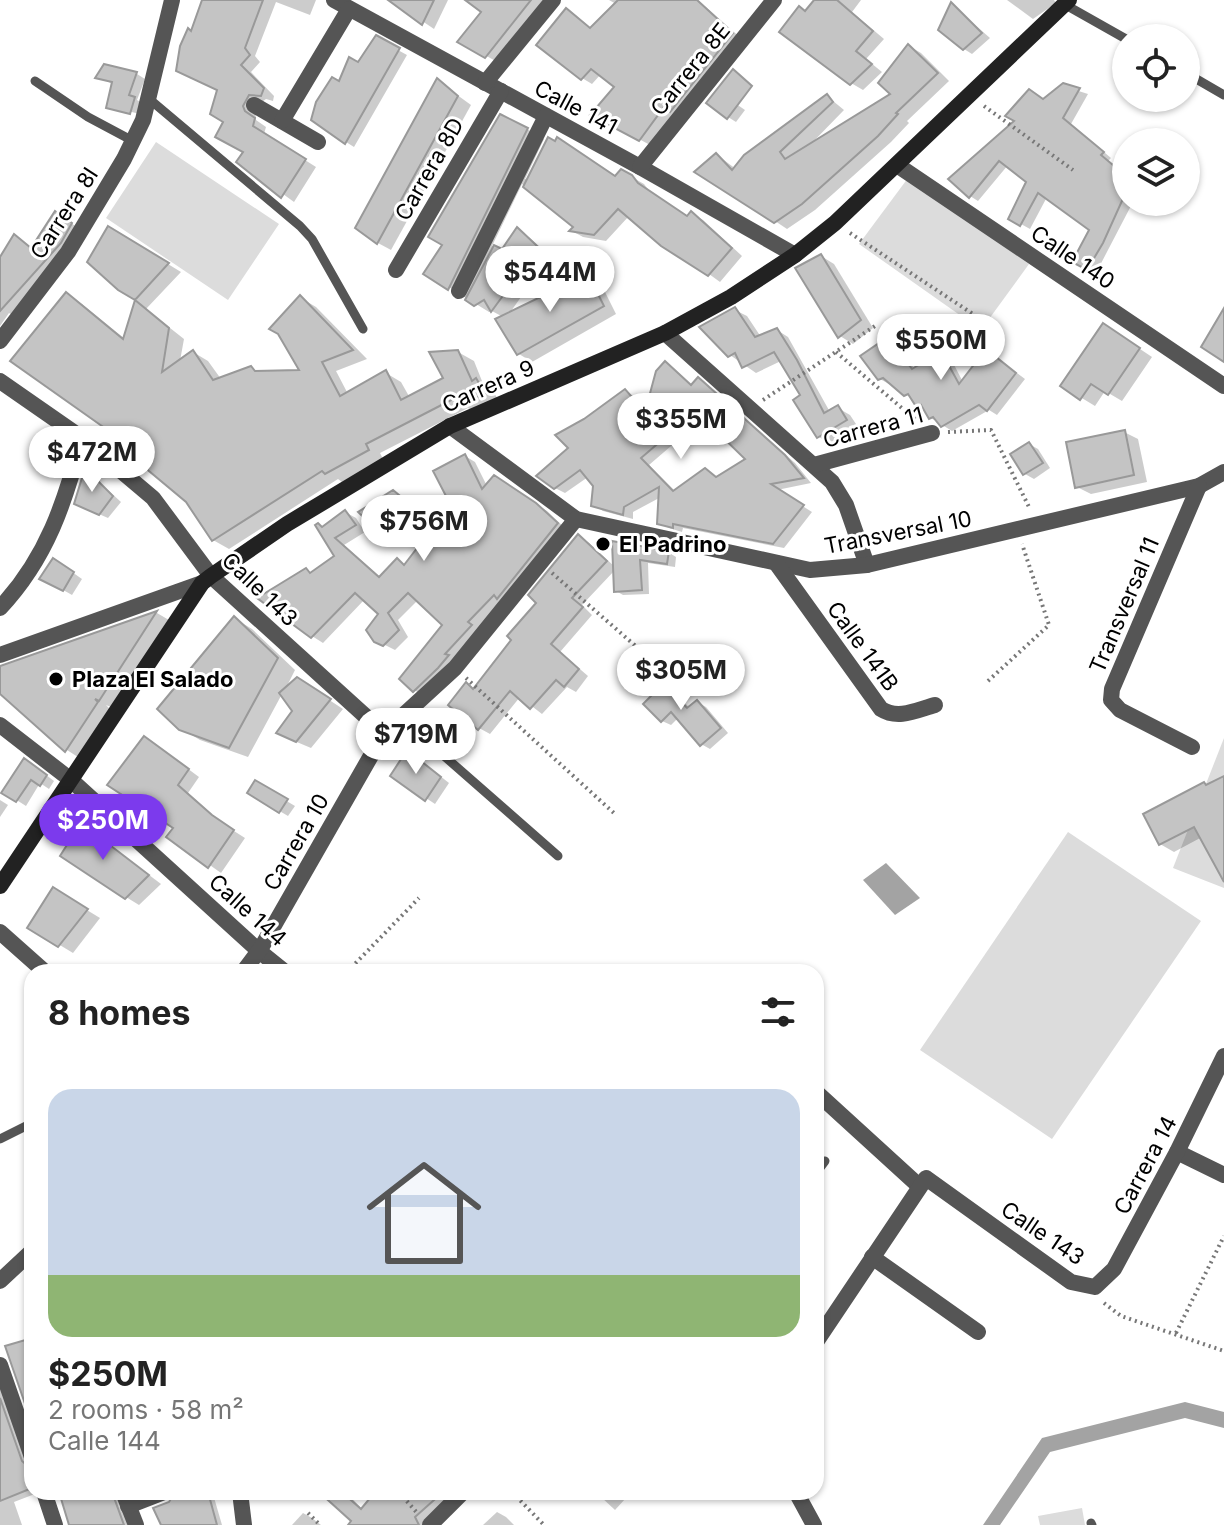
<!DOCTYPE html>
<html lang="en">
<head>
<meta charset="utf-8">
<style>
	body { margin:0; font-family:Inter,sans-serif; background:#f2f2f2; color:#222; height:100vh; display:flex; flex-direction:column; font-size:30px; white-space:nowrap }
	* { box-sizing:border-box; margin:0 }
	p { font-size:26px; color:#767676 }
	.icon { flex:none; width:44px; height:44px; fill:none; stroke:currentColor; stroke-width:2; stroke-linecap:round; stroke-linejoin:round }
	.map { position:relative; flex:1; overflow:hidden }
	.sheet { position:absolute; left:24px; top:964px; width:800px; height:536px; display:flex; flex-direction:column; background:#fff; border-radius:24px; box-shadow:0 2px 6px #0004 }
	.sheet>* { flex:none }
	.controls { position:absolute; left:1112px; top:24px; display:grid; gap:16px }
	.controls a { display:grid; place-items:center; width:88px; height:88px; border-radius:50%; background:#fff; box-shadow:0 2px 6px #0004; font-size:40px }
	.price { position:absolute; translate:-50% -68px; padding:0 18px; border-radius:28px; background:#fff; color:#222; font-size:26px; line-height:52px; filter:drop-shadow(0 2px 4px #0008) }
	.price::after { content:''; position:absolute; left:50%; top:48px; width:24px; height:18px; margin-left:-12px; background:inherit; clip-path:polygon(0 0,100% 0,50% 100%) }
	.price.current { background:#7c3aed; color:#fff }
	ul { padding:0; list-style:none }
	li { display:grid; align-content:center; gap:16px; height:424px; padding:0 24px }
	li span { display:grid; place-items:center; height:248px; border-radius:24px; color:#555 }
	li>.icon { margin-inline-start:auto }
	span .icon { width:144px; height:144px; fill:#fffc; stroke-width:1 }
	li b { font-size:34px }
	h2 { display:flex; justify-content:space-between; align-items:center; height:96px; padding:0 24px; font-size:34px }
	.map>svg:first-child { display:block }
</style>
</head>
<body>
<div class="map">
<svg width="1224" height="1525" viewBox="0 0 1224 1525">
	<rect width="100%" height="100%" fill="#fff"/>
	<g fill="#dcdcdc">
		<path d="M 156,142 L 279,224 L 228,300 L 106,218 Z"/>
		<path d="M 908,178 L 1029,264 L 981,330 L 859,244 Z"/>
		<path d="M 1224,738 L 1224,888 L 1173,868 Z"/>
		<path d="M 1068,832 L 1201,921 L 1052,1139 L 920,1050 Z"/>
		<path d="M 1082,1508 L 1085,1525 L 1040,1525 L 1038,1516 Z"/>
	</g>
	<g fill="#a3a3a3">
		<path d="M 886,863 L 920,898 L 895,915 L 863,880 Z"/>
		<path d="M 1185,1402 L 1224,1412 L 1224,1428 L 1185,1418 L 1050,1452 L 1000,1525 L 983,1525 L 1042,1438 Z"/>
	</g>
	<g fill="#0003" fill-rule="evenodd">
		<path d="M 204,0 L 316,0 L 310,15 L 276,2 L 255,56 L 260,62 L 251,72 L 274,96 L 273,101 L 266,99 L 255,107 L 256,120 L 266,127 L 264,134 L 316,167 L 294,202 L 239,162 L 245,152 L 226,122 L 219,90 L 192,33 Z"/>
		<path d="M 391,0 L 448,0 L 434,29 Z"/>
		<path d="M 468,0 L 549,0 L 499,63 L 460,41 L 484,12 Z"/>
		<path d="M 609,0 L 698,0 L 743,40 L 650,145 L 593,114 L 617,87 L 601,74 L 592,84 L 582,78 L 566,10 L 591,29 L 616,4 Z"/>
		<path d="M 817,0 L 861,0 L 852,12 L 884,39 L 866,59 L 882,72 L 863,90 L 851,83 L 806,12 Z"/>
		<path d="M 1007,0 L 1054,0 L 1056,3 L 1033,19 Z"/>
		<path d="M 952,5 L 990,38 L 972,54 L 964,49 Z"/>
		<path d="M 376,38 L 407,55 L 354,147 L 346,142 L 340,84 L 359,65 Z"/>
		<path d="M 909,46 L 921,53 L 949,81 L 907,121 L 909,123 L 891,142 L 815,210 L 787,229 L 775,221 L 717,155 L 736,169 L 827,96 L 844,110 L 808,147 L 893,94 Z"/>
		<path d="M 105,66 L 137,74 L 145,79 L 137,100 L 142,103 L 140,114 L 115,108 L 115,111 L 108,107 L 113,84 L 98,77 Z"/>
		<path d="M 438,81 L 471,105 L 391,250 L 378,243 Z"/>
		<path d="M 1063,86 L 1088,94 L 1071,124 L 1111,158 L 1108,161 L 1126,176 L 1126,202 L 1133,202 L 1096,273 L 1074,261 L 1091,229 L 1047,197 L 1030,229 L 1010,218 L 1029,181 L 1008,165 L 978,201 L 970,196 L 1044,101 Z"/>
		<path d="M 726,97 L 745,110 L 736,122 L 728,117 Z"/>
		<path d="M 527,129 L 544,139 L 525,179 L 616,178 L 621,171 L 644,184 L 650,192 L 688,218 L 691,214 L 703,220 L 742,256 L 720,282 L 629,216 L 606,241 L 583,237 L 572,231 L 576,226 L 522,184 L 492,246 L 502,251 L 517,230 L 530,238 L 564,269 L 538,273 L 509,314 L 588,276 L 601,284 L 616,314 L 532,362 L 519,354 L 503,317 L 492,311 L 489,312 L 426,273 Z"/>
		<path d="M 68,221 L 84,232 L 14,316 L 9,313 L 0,326 L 0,261 L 15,237 L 33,248 Z"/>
		<path d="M 109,228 L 181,272 L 146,309 L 184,339 L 180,361 L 193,352 L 208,361 L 221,379 L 251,368 L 259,373 L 302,372 L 301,298 L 316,307 L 367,359 L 336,371 L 348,394 L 386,373 L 401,382 L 410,398 L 445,379 L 458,352 L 474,361 L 484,386 L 492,390 L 500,402 L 478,414 L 468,408 L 380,453 L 383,459 L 342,482 L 338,479 L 229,549 L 213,540 L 188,501 L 119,436 L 67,295 L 82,304 L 125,339 L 137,299 L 120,289 Z"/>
		<path d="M 821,256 L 834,264 L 873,328 L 853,344 L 840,336 Z"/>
		<path d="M 735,310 L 747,316 L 761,337 L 777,330 L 788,337 L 830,412 L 838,408 L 850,415 L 858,427 L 830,444 L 819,437 L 803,396 L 781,361 L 756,373 L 730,355 Z"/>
		<path d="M 1116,333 L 1152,357 L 1122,401 L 1105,391 L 1095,406 L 1062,386 Z"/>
		<path d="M 885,342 L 895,347 L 916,370 L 941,354 L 951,359 L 963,382 L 996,357 L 1025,379 L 997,415 L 989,410 L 952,431 L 931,418 L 914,400 L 892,383 L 889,384 L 880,379 Z"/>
		<path d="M 666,364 L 693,386 L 699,380 L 708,386 L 795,463 L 811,483 L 777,490 L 812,512 L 784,548 L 683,528 L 682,532 L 669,528 L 659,523 L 661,497 L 633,512 L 633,519 L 603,511 L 593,505 L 596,486 L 588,477 L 565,493 L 555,488 L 585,420 L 625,391 L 635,397 L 647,411 ZM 700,421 L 714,430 L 716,428 L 748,459 L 718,478 L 705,470 L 676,492 L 649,465 Z"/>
		<path d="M 1124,432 L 1138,439 L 1147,482 L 1091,494 L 1077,487 Z"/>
		<path d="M 1029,444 L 1038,449 L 1050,468 L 1034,479 L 1025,474 L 1013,455 Z"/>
		<path d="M 465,456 L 475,462 L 487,486 L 505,484 L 547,511 L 568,531 L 425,696 L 414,690 L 445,624 L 418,600 L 398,620 L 408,637 L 395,650 L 375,640 L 381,614 L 365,599 L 323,643 L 312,636 L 306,570 L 312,574 L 336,556 L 323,528 L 345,512 L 356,518 L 365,532 L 344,545 L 381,578 L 397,561 L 406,566 L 427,538 L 415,528 L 395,541 L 384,535 L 393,492 L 425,516 L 450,499 Z"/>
		<path d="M 87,471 L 121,502 L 108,518 L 85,508 Z"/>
		<path d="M 579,536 L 589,543 L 615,567 L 614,543 L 668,552 L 676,557 L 675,567 L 648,563 L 649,594 L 623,595 L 616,591 L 615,570 L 582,605 L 592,615 L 560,652 L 588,676 L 576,692 L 567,687 L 542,714 L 520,697 L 490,734 L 479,728 L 467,685 L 475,690 L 539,603 Z"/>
		<path d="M 62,565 L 82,579 L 72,595 L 42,578 Z"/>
		<path d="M 157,613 L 174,623 L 118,710 L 106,705 L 115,714 L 84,761 L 67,750 L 0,691 L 0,667 Z"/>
		<path d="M 234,618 L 252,629 L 295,670 L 285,690 L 311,688 L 343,709 L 311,748 L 292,740 L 294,711 L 282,694 L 248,757 L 200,740 L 180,728 Z"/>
		<path d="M 656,678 L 664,683 L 690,708 L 697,702 L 706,707 L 728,733 L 710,749 L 701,744 L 678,718 L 671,725 L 662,721 Z"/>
		<path d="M 156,745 L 199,777 L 188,793 L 223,824 L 245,838 L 221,873 L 169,836 L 176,827 Z"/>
		<path d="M 416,757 L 449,783 L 435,804 L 393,776 Z"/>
		<path d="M 33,765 L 54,781 L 49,789 L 40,783 L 26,806 L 4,792 Z"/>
		<path d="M 1224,777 L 1224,874 L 1202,837 L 1174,852 L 1160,844 Z"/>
		<path d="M 256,783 L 295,806 L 288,816 L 249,793 Z"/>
		<path d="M 0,800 L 8,805 L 0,817 Z"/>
		<path d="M 82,826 L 95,834 L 161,884 L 139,905 L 126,897 Z"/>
		<path d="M 54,890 L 100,918 L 73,953 L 30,927 Z"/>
		<path d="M 0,1383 L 32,1469 L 32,1492 L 40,1492 L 14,1502 L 22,1525 L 0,1525 Z"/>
		<path d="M 60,1492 L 120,1492 L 129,1525 L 73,1525 Z"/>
		<path d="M 177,1492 L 213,1494 L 222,1525 L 173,1525 L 170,1504 Z"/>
		<path d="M 322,1492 L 346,1492 L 363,1510 L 378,1492 L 457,1492 L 424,1525 L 359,1525 Z"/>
		<path d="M 606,1492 L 620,1492 L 626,1498 L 615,1510 L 601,1497 Z"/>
		<path d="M 497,1512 L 506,1517 L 514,1525 L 483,1525 Z"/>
		<path d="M 303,1513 L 312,1518 L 321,1525 L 292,1525 Z"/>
	</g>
	<g fill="#c4c4c4" stroke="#999" stroke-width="2" fill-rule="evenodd">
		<path d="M 202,0 L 263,0 L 245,48 L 250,55 L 241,65 L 264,88 L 261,96 L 249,95 L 243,106 L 245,111 L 255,118 L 253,126 L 306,159 L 281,198 L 236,162 L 243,152 L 215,137 L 223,122 L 210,114 L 217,90 L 176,71 L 180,46 L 188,28 L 191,31 Z"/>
		<path d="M 388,0 L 434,0 L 422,25 Z"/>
		<path d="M 465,0 L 531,0 L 485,58 L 457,42 L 481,12 Z"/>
		<path d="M 618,0 L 697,0 L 733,33 L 670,112 L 664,107 L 639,141 L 590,115 L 614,87 L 591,69 L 581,80 L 536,45 L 566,8 L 590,28 Z"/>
		<path d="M 814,0 L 837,0 L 873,31 L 856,51 L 872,64 L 850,85 L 779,32 L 799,6 L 805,11 Z"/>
		<path d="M 951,2 L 982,33 L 963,50 L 938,30 Z"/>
		<path d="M 376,35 L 400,48 L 345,144 L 311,120 L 316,102 L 332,77 L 339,81 L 349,57 L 358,62 Z"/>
		<path d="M 908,44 L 938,73 L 896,113 L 898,114 L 878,136 L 802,204 L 774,223 L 694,172 L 716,153 L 732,170 L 744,155 L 827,94 L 833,102 L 780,152 L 785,159 L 890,94 L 878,83 Z"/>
		<path d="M 104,64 L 137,72 L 129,95 L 135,97 L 130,114 L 106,108 L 112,82 L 95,78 Z"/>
		<path d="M 733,69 L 752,86 L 727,119 L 706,103 Z"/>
		<path d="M 437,78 L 458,96 L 377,244 L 355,228 Z"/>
		<path d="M 1063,83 L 1080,88 L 1063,118 L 1104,152 L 1101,155 L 1126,176 L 1126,192 L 1103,243 L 1087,270 L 1072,262 L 1089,230 L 1038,193 L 1020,226 L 1008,219 L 1026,182 L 999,161 L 969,198 L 948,179 L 1014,121 L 1005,116 L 1029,89 L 1043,99 Z"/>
		<path d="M 500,114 L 528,128 L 448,290 L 423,274 L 442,245 L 428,237 Z"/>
		<path d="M 548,137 L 555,141 L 557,137 L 615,176 L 621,169 L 632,175 L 638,183 L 687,216 L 691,211 L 732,248 L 708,276 L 661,246 L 618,209 L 594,235 L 569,231 L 573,227 L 523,187 Z"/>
		<path d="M 55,211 L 72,223 L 61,243 L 0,311 L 0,257 L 14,234 L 31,248 Z"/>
		<path d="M 108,226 L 169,263 L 135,300 L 118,290 L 87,262 Z"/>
		<path d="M 517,227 L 554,262 L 524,267 L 491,312 L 484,300 L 474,306 L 465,300 L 494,245 L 502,249 Z"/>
		<path d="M 821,254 L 861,320 L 838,338 L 795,268 Z"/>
		<path d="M 588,274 L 604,306 L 517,355 L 495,319 Z"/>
		<path d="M 66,292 L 123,339 L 135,300 L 169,328 L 162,372 L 193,350 L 213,380 L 251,366 L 255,371 L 299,370 L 278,334 L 269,329 L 300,295 L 353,350 L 322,362 L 340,396 L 386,370 L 401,400 L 443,378 L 429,352 L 458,350 L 472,381 L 476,378 L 485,393 L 461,406 L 457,397 L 366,444 L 369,450 L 325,474 L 322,471 L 212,541 L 186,502 L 113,441 L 116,436 L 10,361 Z"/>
		<path d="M 735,307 L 755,337 L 777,328 L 797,360 L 824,413 L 838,405 L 847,420 L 817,438 L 793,400 L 800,395 L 774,352 L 742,368 L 735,353 L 728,357 L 699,327 Z"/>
		<path d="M 1224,308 L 1224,362 L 1201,347 Z"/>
		<path d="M 1103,323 L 1140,348 L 1108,395 L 1091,384 L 1080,400 L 1060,386 Z"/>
		<path d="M 885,339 L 895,355 L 899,352 L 912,369 L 941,351 L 959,384 L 986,349 L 1016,373 L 987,411 L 979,405 L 941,427 L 933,417 L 929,419 L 921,405 L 917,408 L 908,394 L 904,396 L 883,378 L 878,380 L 860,356 Z"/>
		<path d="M 665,361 L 691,385 L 698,377 L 785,455 L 804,478 L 771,484 L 804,505 L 773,544 L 673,524 L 673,528 L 657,524 L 659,487 L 624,507 L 623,515 L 591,506 L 593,486 L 580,470 L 554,489 L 536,476 L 568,448 L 555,435 L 584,419 L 625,389 L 645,412 L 656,371 ZM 690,416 L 703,426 L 707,422 L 745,459 L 716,477 L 705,468 L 673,491 L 641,458 Z"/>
		<path d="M 1125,430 L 1134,475 L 1075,488 L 1066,442 Z"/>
		<path d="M 1029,442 L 1043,463 L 1023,475 L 1010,454 Z"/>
		<path d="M 465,454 L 482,489 L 494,475 L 536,503 L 558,523 L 497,599 L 494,595 L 468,622 L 472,625 L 445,654 L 449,655 L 438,668 L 413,692 L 399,679 L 442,625 L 408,593 L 388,613 L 399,630 L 383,646 L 374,642 L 366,630 L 378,614 L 355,593 L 311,638 L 257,598 L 306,568 L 310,573 L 334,556 L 315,525 L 318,523 L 322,527 L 345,510 L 356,525 L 335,538 L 379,577 L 397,558 L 404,565 L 424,539 L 404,522 L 383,536 L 358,512 L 393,490 L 423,515 L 447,498 L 433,471 Z"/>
		<path d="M 85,468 L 113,496 L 99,515 L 74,504 Z"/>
		<path d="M 578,534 L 607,561 L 572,598 L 583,607 L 551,644 L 579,669 L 564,687 L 556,680 L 530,709 L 510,691 L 478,730 L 448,705 L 466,682 L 473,689 L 511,640 L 507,636 L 536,603 L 528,595 Z"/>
		<path d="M 612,541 L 669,551 L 667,564 L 640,560 L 642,590 L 614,592 Z"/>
		<path d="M 53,558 L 74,572 L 63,591 L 39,579 Z"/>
		<path d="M 157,611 L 99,701 L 95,699 L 98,702 L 65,752 L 0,694 L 0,666 Z"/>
		<path d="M 234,616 L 278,658 L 229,748 L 179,730 L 157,709 Z"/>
		<path d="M 655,675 L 687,708 L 697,700 L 721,728 L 700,746 L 671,712 L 661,722 L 643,704 L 654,693 L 646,683 Z"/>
		<path d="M 297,677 L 331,699 L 296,742 L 276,733 L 292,711 L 279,693 Z"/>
		<path d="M 144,736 L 189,769 L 178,785 L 212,815 L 234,830 L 208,868 L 166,837 L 173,828 L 107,785 Z"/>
		<path d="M 407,750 L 441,777 L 425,801 L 390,776 Z"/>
		<path d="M 24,758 L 47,775 L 40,786 L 31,780 L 16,802 L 1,793 Z"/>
		<path d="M 1224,776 L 1224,882 L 1194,827 L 1159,845 L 1143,814 L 1204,782 L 1206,785 Z"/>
		<path d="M 255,780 L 288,799 L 279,813 L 247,793 Z"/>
		<path d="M 81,823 L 149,875 L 125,899 L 60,856 Z"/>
		<path d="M 53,887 L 88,909 L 58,947 L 27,928 Z"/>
		<path d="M 32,1338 L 32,1424 L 5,1346 Z"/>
		<path d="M 0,1398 L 22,1461 L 30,1468 L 32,1474 L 32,1488 L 0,1501 Z"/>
		<path d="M 59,1492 L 112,1492 L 124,1525 L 69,1525 Z"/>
		<path d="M 175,1492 L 208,1492 L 217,1525 L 161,1525 L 153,1508 L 169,1502 Z"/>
		<path d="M 319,1492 L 342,1492 L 361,1509 L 375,1492 L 443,1492 L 415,1517 L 419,1525 L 348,1525 L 351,1521 Z"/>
	</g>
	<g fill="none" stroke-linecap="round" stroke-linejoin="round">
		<g stroke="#777" stroke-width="4" stroke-dasharray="2 4" stroke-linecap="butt">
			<path d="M 984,106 L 1073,170"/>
			<path d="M 850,233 L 973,314"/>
			<path d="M 836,352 L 916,420"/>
			<path d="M 763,400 L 875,326"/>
			<path d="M 948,432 L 991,430 L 1030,509"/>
			<path d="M 552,573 L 686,690"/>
			<path d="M 466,678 L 615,814"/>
			<path d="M 988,681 L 1049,625 L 1022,544"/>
			<path d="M 347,972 L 419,898"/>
			<path d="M 1104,1303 L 1121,1316 L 1224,1351"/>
			<path d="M 1176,1333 L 1224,1236"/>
			<path d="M 399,1492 L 418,1514"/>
			<path d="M 512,1492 L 544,1525"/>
			<path d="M 308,1513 L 320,1525"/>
		</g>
		<g stroke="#555" stroke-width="9">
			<path d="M 1064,4 L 1126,39"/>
			<path d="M 1186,73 L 1224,95"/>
			<path d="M 35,81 L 88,117 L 133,141"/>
			<path d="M 148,98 L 300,226 L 312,239 L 363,329"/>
			<path d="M 402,719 L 558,856"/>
			<path d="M 0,1139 L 32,1123"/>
			<path d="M 816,1173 L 825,1161"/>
			<path d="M 1091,1523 L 1092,1525"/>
		</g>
		<g stroke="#555" stroke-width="16">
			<path d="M 334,0 L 640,167 L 795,255"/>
			<path d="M 485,83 L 553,0"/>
			<path d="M 254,105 L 318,142"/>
			<path d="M 282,121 L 349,9"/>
			<path d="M 897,165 L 1224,386"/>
			<path d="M 640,167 L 774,0"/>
			<path d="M 396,270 L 501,91"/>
			<path d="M 459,291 L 546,116"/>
			<path d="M 665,333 L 832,482 L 846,505 L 867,565"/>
			<path d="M 0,341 L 68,252 L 124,159 L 143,120 L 172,0"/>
			<path d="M 0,381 L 82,438 L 153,498 L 211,576 L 384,733"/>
			<path d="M 450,426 L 576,519 L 810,570 L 867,565 L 1199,486 L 1224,472"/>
			<path d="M 814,465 L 932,433"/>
			<path d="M 776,563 L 881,709 C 898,720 917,710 935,705"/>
			<path d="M 0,608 C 47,558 65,502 82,438"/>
			<path d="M 0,655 L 202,583"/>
			<path d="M 0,725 L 71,780 L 259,951 L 285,972"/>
			<path d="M 1192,747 L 1120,710 L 1111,700 L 1112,689 L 1199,486"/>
			<path d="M 0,932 L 45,972"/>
			<path d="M 243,972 L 261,948 L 384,733 L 455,668 L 576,519"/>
			<path d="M 816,1092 L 919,1186"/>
			<path d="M 1177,1152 L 1224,1175"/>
			<path d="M 872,1257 L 978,1332"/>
			<path d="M 0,1281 L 32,1251"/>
			<path d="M 816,1342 L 926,1178 L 1071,1282 L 1095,1287 L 1114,1269 L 1177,1152 L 1224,1056"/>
			<path d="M 0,1365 L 32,1457"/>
			<path d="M 44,1492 L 55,1525"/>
			<path d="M 123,1492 L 136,1525"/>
			<path d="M 240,1492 L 244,1525"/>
			<path d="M 796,1492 L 814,1525"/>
			<path d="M 128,1506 L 164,1492"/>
			<path d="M 430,1525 L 463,1492"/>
		</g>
		<path stroke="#222" stroke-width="16" d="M 0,886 L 202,583 L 211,576 L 287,524 L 450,426 L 665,333 L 731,297 L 795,255 L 835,223 L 1069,0"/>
	</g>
	<g fill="#000" stroke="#fff" stroke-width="3">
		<circle cx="603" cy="544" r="8"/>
		<circle cx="56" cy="679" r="8"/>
	</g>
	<g text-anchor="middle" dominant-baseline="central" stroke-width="6" stroke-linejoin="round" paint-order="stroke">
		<g font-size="22" fill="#000" stroke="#fff">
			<text transform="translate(690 69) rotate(-51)">Carrera 8E</text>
			<text transform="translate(576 107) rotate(28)">Calle 141</text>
			<text transform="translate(429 169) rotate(-60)">Carrera 8D</text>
			<text transform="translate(64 213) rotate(-57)">Carrera 8I</text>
			<text transform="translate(1073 257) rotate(34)">Calle 140</text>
			<text transform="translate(488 386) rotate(-24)">Carrera 9</text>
			<text transform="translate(873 427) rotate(-15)">Carrera 11</text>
			<text transform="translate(898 532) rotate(-11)">Transversal 10</text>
			<text transform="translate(260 589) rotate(44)">Calle 143</text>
			<text transform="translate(1124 605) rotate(-67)">Transversal 11</text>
			<text transform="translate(863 646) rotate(54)">Calle 141B</text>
			<text transform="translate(296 842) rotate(-60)">Carrera 10</text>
			<text transform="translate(248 910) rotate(42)">Calle 144</text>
			<text transform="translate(1145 1165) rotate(-62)">Carrera 14</text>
			<text transform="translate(1043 1233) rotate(34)">Calle 143</text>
		</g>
		<g font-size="22" font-weight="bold" fill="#000" stroke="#fff" text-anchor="start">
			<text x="619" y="544">El Padrino</text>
			<text x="72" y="679">Plaza El Salado</text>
		</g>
	</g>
</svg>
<div class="controls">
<a><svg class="icon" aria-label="locate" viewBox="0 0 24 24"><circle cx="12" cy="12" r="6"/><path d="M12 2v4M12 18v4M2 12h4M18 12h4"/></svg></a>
<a><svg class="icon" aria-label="layers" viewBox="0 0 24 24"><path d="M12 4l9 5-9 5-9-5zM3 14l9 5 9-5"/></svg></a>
</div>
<b class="price" style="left:550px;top:314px">$544M</b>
<b class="price" style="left:941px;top:382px">$550M</b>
<b class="price" style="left:681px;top:461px">$355M</b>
<b class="price" style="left:92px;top:494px">$472M</b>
<b class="price" style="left:424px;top:563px">$756M</b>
<b class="price" style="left:681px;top:712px">$305M</b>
<b class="price" style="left:416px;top:776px">$719M</b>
<b class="price current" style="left:103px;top:862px">$250M</b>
<section class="sheet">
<h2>8 homes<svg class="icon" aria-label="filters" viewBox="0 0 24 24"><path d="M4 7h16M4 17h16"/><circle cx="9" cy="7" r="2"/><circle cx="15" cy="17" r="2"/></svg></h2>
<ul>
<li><span style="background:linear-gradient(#c9d6e8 75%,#8fb573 0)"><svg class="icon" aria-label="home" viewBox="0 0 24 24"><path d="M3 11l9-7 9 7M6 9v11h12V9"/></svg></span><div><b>$250M</b><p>2 rooms · 58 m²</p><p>Calle 144</p></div></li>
</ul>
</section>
</div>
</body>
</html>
